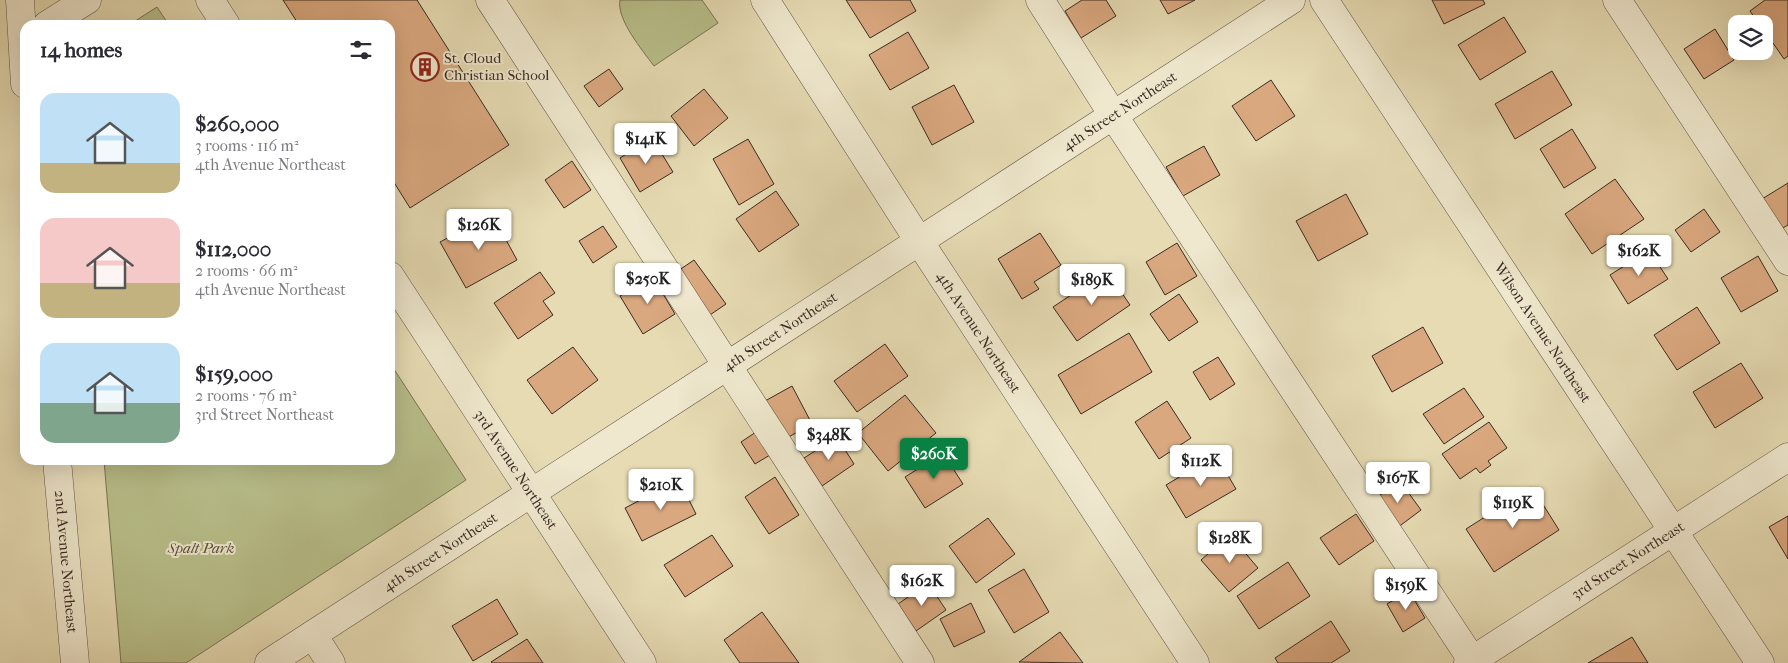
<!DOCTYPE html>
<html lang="en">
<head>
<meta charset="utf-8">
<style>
	body { margin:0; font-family:"IM FELL French Canon",serif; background:#f2f2f3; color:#2b2b33; height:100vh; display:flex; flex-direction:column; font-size:19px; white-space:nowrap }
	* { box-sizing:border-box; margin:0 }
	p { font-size:16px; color:#7c7c81 }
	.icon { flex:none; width:28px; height:28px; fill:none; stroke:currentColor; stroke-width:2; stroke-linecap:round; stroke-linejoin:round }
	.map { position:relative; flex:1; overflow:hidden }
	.drawer { position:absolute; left:20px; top:20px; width:375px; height:445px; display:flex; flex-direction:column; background:#fff; border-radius:15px; box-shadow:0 5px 20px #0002 }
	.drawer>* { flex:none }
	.tools { position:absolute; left:1728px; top:15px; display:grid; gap:10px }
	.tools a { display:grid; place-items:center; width:45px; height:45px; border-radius:10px; background:#fff; box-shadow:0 5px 20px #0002; font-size:25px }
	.price { position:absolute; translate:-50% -42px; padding:0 11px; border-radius:5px; background:#fff; color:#222; font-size:16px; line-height:32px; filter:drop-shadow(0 1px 2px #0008) }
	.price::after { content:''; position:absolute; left:50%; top:30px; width:15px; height:11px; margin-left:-8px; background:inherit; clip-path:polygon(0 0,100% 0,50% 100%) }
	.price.active { background:#0b8043; color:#fff }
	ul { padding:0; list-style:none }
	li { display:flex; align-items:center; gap:15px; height:125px; padding:0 20px }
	li span { display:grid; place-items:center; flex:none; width:140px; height:100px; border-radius:15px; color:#555 }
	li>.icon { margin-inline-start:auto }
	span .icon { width:60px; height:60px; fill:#fffc; stroke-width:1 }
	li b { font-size:21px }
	h2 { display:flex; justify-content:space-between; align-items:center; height:60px; padding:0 20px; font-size:21px }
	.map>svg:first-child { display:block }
</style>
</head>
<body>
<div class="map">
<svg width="1788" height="663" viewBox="0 0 1788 663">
	<rect width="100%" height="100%" fill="#e6dbb3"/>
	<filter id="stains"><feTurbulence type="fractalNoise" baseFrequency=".004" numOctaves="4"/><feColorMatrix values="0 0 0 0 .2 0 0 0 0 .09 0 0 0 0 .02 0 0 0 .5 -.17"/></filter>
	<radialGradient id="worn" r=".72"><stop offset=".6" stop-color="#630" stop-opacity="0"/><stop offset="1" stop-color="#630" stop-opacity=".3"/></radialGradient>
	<g fill="#b8bf8a" stroke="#787457">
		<path d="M 620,0 L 702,0 L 718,23 L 654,66 C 643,51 616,19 620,0 Z"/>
		<path d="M 157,7 L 169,25 L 129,25 Z"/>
		<path d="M 390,363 L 466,480 L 186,663 L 121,663 L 104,460 L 390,460 Z"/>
	</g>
	<g fill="#daa87f" stroke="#392a24">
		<path d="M 283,0 L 417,0 L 509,145 L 410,208 L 390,176 L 390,120 L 395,116 L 390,109 L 390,25 L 310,25 L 308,23 L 299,25 Z"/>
		<path d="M 846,0 L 910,0 L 916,11 L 870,38 Z"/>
		<path d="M 1082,0 L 1106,0 L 1116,16 L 1081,38 L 1065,11 Z"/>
		<path d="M 1160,0 L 1195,0 L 1168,14 Z"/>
		<path d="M 1432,0 L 1483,0 L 1485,4 L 1444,24 Z"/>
		<path d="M 1765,0 L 1788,0 L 1788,56 L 1784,59 L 1764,30 L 1764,24 L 1759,24 L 1750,11 Z"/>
		<path d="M 1504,17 L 1526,52 L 1480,80 L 1458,45 Z"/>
		<path d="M 1715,29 L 1734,60 L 1704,79 L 1684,49 Z"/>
		<path d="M 908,32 L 929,68 L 890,90 L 869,55 Z"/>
		<path d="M 609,69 L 623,89 L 599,107 L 584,86 Z"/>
		<path d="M 1552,71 L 1572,105 L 1515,139 L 1495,104 Z"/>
		<path d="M 1271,80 L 1295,116 L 1256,141 L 1232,106 Z"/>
		<path d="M 954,85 L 974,122 L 932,145 L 912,107 Z"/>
		<path d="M 704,89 L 728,118 L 694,146 L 671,116 Z"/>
		<path d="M 1572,129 L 1596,168 L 1564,188 L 1540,149 Z"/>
		<path d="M 652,138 L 673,172 L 640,192 L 620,158 Z"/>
		<path d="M 748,139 L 774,184 L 739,205 L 713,159 Z"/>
		<path d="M 1204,146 L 1220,175 L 1183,196 L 1166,167 Z"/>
		<path d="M 572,161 L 591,190 L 564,208 L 545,180 Z"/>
		<path d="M 1615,179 L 1644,219 L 1592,254 L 1565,214 Z"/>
		<path d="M 1788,183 L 1788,225 L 1781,229 L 1762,199 Z"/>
		<path d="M 776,191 L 799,225 L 759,252 L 736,219 Z"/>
		<path d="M 1346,194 L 1368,234 L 1318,261 L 1296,221 Z"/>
		<path d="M 1704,209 L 1720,232 L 1691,252 L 1675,230 Z"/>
		<path d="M 492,214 L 517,260 L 466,288 L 440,242 Z"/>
		<path d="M 603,226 L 617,247 L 593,263 L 579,241 Z"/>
		<path d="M 1040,233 L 1061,265 L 1034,282 L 1039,289 L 1022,299 L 998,259 Z"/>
		<path d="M 1177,243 L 1197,276 L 1165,295 L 1146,262 Z"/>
		<path d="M 1649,250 L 1668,279 L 1628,304 L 1610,275 Z"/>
		<path d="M 1758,256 L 1778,291 L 1741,312 L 1721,278 Z"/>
		<path d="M 694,260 L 726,304 L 704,319 L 672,275 Z"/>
		<path d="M 1107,271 L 1130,305 L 1077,341 L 1053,307 Z"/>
		<path d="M 540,272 L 555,293 L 543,301 L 553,315 L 518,339 L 494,303 Z"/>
		<path d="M 653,277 L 675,314 L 643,334 L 620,296 Z"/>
		<path d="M 1179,294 L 1198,322 L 1169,341 L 1150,314 Z"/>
		<path d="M 1697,307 L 1720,343 L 1677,370 L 1654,335 Z"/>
		<path d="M 1423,327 L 1443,363 L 1392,392 L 1372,356 Z"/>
		<path d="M 1129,333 L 1152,372 L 1081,414 L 1058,375 Z"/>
		<path d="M 885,344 L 908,376 L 857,412 L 834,381 Z"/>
		<path d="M 573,347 L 598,380 L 552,414 L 527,380 Z"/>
		<path d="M 1218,357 L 1235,384 L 1210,400 L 1193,372 Z"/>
		<path d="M 1741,363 L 1763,398 L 1715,428 L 1693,392 Z"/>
		<path d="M 792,386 L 812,424 L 785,439 L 765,401 Z"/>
		<path d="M 1464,388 L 1484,417 L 1444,444 L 1423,414 Z"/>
		<path d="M 905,395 L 936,433 L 888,471 L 858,433 Z"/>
		<path d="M 1167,401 L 1191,438 L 1159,459 L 1135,422 Z"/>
		<path d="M 1489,422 L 1507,448 L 1488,461 L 1491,465 L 1480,473 L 1476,468 L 1460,479 L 1442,454 Z"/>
		<path d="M 756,432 L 770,455 L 755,464 L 741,442 Z"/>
		<path d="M 837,437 L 854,464 L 822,486 L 804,458 Z"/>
		<path d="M 943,453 L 963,484 L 925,508 L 905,477 Z"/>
		<path d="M 1216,455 L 1236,489 L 1186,518 L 1166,485 Z"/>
		<path d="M 775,477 L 799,515 L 769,534 L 745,497 Z"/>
		<path d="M 679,480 L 696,514 L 642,541 L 625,508 Z"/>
		<path d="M 1400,481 L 1421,510 L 1397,528 L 1376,498 Z"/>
		<path d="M 1532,487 L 1559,530 L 1494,572 L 1466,529 Z"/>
		<path d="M 1356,514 L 1374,541 L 1339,565 L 1320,538 Z"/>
		<path d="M 1788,516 L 1788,559 L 1769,527 Z"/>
		<path d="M 988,518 L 1015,554 L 976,583 L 949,546 Z"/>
		<path d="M 712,535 L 733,566 L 685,597 L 664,565 Z"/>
		<path d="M 1230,535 L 1258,568 L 1229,592 L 1201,560 Z"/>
		<path d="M 1288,562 L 1310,596 L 1259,629 L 1237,596 Z"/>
		<path d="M 1024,569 L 1049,612 L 1014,633 L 988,590 Z"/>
		<path d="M 928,583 L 946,610 L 916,631 L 898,604 Z"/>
		<path d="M 1409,591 L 1425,618 L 1403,632 L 1387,604 Z"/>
		<path d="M 497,599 L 518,634 L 473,661 L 452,626 Z"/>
		<path d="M 971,603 L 985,632 L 954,647 L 940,619 Z"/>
		<path d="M 762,612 L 799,663 L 740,663 L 724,640 Z"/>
		<path d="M 1331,621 L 1350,651 L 1331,663 L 1278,663 L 1275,658 Z"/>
		<path d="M 1060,632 L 1083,663 L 1019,662 Z"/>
		<path d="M 1632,637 L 1648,663 L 1588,663 Z"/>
		<path d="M 527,639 L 543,663 L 492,663 L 491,662 Z"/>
	</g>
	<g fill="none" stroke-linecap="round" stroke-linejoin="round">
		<defs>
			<g id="minor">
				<path d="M 20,0 L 25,84"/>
				<path d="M 210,0 L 226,25"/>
				<path d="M 490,0 L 920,663"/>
				<path id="s1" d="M 765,0 L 919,241 L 1195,663"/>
				<path d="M 1040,0 L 1113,115 L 1474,663"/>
				<path id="s2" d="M 1324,0 L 1760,663"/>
				<path d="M 1617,0 L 1788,261"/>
				<path d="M 47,25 L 87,0"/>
				<path id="s3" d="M 390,276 L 642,663"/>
				<path id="s4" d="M 57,460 L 75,663"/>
				<path d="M 313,635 L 331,663"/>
				<path id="s5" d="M 269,663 L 1291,0"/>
				<path id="s6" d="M 1468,663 L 1788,457"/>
			</g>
		</defs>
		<use href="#minor" stroke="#645648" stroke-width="29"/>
		<use href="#minor" stroke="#efe8ce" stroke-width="28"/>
	</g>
	<defs>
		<symbol id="building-ring" viewBox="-11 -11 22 22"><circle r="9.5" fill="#efe8ce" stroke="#8f2418" stroke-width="1.5"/><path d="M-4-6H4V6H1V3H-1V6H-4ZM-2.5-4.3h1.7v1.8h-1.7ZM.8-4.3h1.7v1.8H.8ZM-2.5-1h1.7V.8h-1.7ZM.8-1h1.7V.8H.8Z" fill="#8f2418"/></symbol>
	</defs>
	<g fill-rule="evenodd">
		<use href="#building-ring" x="409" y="51" width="32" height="32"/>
	</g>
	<g text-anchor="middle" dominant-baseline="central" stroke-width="4" stroke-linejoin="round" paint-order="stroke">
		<g font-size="15" fill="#392a24" stroke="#efe8ce" text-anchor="start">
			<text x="444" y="58">St. Cloud<tspan x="444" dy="17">Christian School</tspan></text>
		</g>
		<g font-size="15" fill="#392a24" stroke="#efe8ce">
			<text stroke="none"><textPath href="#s5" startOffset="1014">4th Street Northeast</textPath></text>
			<text stroke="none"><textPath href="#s2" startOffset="398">Wilson Avenue Northeast</textPath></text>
			<text stroke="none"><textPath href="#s5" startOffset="609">4th Street Northeast</textPath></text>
			<text stroke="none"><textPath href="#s1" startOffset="395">4th Avenue Northeast</textPath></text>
			<text stroke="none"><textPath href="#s3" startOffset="231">3rd Avenue Northeast</textPath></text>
			<text stroke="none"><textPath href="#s5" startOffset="204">4th Street Northeast</textPath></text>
			<text stroke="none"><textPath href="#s6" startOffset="190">3rd Street Northeast</textPath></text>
			<text stroke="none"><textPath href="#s4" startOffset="102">2nd Avenue Northeast</textPath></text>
		</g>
		<g font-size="15" font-style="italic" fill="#594f3e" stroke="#efe8ce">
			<text x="201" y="548">Spalt Park</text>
		</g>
	</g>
	<rect width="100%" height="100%" filter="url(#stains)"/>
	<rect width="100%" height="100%" fill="url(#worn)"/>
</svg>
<div class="tools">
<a><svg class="icon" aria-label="layers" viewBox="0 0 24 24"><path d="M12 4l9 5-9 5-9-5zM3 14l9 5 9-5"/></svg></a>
</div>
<b class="price" style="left:646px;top:165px">$141K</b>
<b class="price" style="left:479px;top:251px">$126K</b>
<b class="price" style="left:1639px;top:277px">$162K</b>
<b class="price" style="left:648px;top:305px">$250K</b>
<b class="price" style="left:1092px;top:306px">$189K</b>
<b class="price" style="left:829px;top:461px">$348K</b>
<b class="price active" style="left:934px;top:480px">$260K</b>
<b class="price" style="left:1201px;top:487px">$112K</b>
<b class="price" style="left:1398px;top:504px">$167K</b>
<b class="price" style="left:661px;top:511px">$210K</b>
<b class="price" style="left:1513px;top:529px">$119K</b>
<b class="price" style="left:1230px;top:564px">$128K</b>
<b class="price" style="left:922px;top:607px">$162K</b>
<b class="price" style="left:1406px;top:611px">$159K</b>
<section class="drawer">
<h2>14 homes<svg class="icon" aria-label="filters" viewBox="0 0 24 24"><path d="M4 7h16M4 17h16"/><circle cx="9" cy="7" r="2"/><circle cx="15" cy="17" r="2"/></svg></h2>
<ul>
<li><span style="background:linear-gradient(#bfe0f5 70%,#c2b280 0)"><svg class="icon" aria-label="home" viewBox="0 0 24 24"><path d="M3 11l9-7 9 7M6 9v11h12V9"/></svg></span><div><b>$260,000</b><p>3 rooms · 116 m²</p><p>4th Avenue Northeast</p></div></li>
<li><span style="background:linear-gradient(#f6c9c9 65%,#c2b280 0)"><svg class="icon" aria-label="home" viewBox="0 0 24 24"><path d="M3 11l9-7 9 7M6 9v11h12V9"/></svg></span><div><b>$112,000</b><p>2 rooms · 66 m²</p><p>4th Avenue Northeast</p></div></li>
<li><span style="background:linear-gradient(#bfe0f5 60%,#7fa58c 0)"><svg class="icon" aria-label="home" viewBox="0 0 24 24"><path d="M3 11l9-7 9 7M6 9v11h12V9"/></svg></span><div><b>$159,000</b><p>2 rooms · 76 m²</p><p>3rd Street Northeast</p></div></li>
</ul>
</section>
</div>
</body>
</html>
